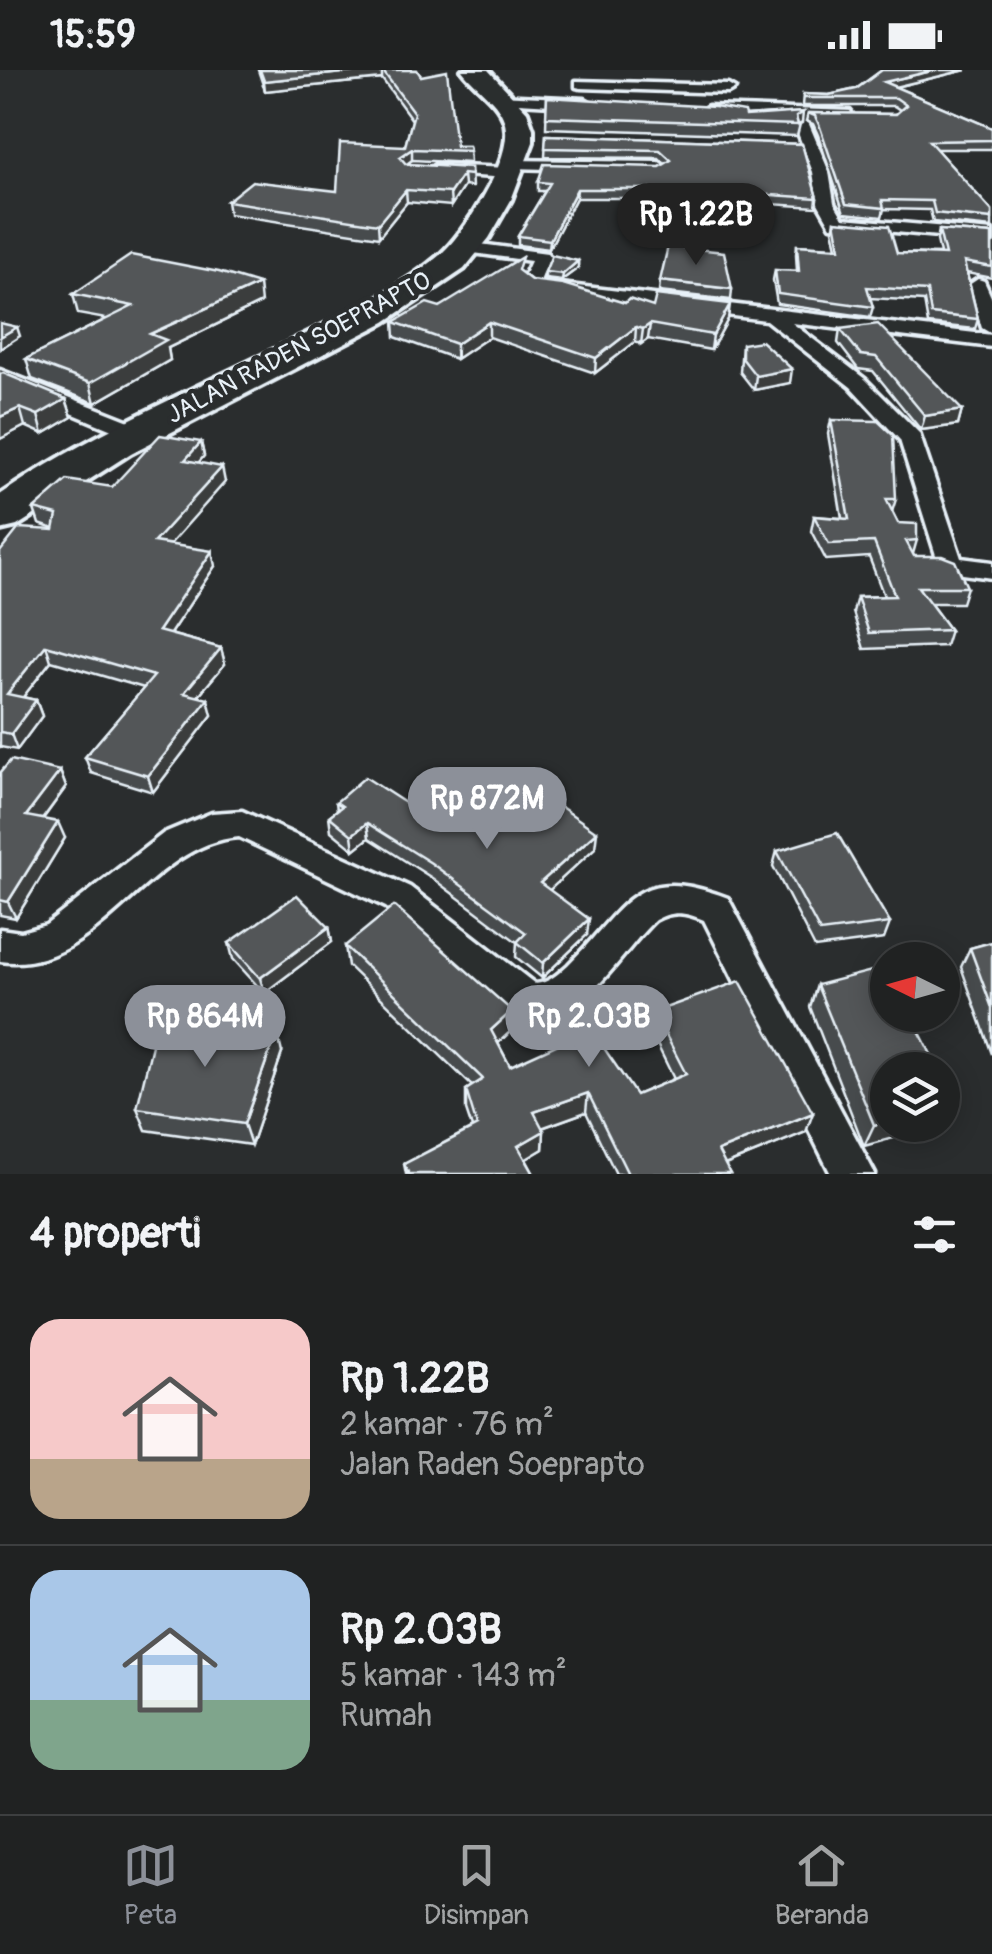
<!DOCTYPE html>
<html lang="id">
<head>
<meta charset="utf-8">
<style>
	body { margin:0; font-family:Pangolin,sans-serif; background:#282a2a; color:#f1f3f6; height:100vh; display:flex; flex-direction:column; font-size:38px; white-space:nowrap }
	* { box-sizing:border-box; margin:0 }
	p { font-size:32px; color:#a2a4a5 }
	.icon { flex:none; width:55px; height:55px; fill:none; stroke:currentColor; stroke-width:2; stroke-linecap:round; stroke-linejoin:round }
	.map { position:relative; height:1104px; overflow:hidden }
	.side { display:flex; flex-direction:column; background:#202222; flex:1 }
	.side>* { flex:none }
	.needle { width:65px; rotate:275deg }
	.fabs { position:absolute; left:870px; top:872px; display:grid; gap:20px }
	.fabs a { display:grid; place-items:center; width:90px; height:90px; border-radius:50%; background:#202222; box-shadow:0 5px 25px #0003,0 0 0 2px #3d3f40; font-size:50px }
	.price { position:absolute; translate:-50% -85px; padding:0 22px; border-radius:35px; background:#8c9099; color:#fff; font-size:32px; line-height:65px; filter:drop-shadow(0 2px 5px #0008) }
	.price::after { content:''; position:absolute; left:50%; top:60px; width:30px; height:22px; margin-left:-15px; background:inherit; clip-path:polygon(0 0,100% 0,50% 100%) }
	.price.active { background:#222; color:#fff }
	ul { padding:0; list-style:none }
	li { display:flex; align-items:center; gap:30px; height:250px; padding:0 30px }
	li+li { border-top:2px solid #3d3f40 }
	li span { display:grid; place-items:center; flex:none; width:280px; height:200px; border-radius:30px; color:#555 }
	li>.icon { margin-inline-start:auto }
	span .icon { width:120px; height:120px; fill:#fffc; stroke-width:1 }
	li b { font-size:42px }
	h2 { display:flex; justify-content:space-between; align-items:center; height:120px; padding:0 30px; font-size:42px }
	.status { display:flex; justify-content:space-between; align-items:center; height:70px; padding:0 50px; background:#202222; direction:ltr }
	.status svg { height:28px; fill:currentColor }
	.dock { display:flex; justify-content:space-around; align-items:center; height:140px; border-top:2px solid #3d3f40; background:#202222; font-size:28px; color:#a2a4a5 }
	.dock a { display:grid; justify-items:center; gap:5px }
	.dock .active { color:#8c9099 }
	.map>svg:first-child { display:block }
</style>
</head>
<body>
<div class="status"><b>15:59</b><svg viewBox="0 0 49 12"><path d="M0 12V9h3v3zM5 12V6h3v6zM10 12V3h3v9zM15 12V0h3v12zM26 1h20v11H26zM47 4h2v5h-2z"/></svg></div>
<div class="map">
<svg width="992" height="1104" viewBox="0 0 992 1104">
	<rect width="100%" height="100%" fill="#2a2d2e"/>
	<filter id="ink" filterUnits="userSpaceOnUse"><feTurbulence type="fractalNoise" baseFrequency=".01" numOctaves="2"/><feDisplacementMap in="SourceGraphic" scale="20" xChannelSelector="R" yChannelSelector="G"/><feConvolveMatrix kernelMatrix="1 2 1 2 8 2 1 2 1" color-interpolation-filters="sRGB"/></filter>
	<g filter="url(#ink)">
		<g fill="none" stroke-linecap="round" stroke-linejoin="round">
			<defs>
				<g id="street">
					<path d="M 576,11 L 728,15 L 735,19 L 728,23 L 581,18 L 576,17 Z"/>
					<path d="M 497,25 L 585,29 L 592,33 L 585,37 L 502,32 L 495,28 Z"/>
					<path d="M 708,36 L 850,41 L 852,44 L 845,48 L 806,47 L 829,102 L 834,133 L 843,148 L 992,161 L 992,171 L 831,156 L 818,133 L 813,102 L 792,47 L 703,43 L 701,40 Z"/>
					<path d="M 507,90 L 659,92 L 667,97 L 659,102 L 512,98 L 507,96 Z"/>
					<path d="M 435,95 L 509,98 L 517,103 L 509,108 L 430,103 L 427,100 Z"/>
					<path d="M 465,172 L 547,183 L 550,187 L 540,211 L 543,212 L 992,265 L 992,277 L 792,253 L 865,309 L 919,363 L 961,488 L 992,492 L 992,508 L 941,501 L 900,370 L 851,317 L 766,250 L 533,221 L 521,213 L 531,191 L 459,181 L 456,177 Z"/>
					<path d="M 978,209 L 984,211 L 992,229 L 992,264 L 982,258 L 969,215 Z"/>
					<path d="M 0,300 L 147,358 L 150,363 L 139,370 L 131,368 L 0,313 Z"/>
					<path d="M 242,741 L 410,817 L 535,914 C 549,913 558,904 568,895 C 628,836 633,792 728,828 L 875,1104 L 831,1104 L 704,850 C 685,842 673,840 655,850 C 617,885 578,967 515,943 L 386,837 L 239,767 C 145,774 99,905 0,891 L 0,859 L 21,862 L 46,855 L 164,763 L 212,743 Z"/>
				</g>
				<path id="highway" d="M 462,0 L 488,0 L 527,42 L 533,59 L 533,72 L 511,130 L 489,168 L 464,199 L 385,252 L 131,383 L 17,456 L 0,460 L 0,425 C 92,362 196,319 296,269 C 344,245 398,221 440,185 C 465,163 509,94 506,60 C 505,34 476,19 462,0 Z"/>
			</defs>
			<use href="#street" stroke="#e8f1f8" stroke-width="7"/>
			<use href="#highway" stroke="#e8f1f8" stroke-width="8"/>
			<use href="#street" fill="#2a2d2e" fill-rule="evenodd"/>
			<use href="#highway" fill="#2a2d2e" fill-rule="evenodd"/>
		</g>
		<g fill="#474b4d" stroke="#e8f1f8" stroke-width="2.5">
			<path d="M 258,0 L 417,0 L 456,76 L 469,76 L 470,93 L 412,90 L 407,94 L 471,98 L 472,117 L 464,116 L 451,136 L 407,132 L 379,167 L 229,144 L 227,131 L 337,121 L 405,76 L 412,50 L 382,9 L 265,21 Z"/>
			<path d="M 882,0 L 966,0 L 895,17 L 992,58 L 992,79 L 936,79 L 992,141 L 992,158 L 933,152 L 930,140 L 884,139 L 882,147 L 844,143 L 818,65 L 813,54 L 806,51 L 808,43 L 896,44 L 900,40 L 894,36 L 802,36 L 803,24 L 829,25 L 856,19 Z"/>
			<path d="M 547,27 L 746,46 L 803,42 L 797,66 L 546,58 Z"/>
			<path d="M 546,65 L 802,74 L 817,128 L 816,137 L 675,128 L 576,128 L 549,179 L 518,175 L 518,166 L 545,121 L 538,121 L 538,112 L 660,97 L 665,94 L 659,88 L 545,87 Z"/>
			<path d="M 835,151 L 897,183 L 940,184 L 937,170 L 939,160 L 992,164 L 992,208 L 967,203 L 978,249 L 975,259 L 928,254 L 924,231 L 870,228 L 873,237 L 870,247 L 777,234 L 773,210 L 775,200 L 797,201 L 796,184 L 797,175 L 837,177 L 833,160 Z"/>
			<path d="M 578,191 L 578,198 L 562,210 L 545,208 L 545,202 Z"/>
			<path d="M 522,203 L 531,210 L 625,233 L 728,249 L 711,280 L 648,269 L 641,274 L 635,272 L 595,303 L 489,267 L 456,289 L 395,267 L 394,252 L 440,237 Z"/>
			<path d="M 660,211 L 732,219 L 731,230 L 659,222 Z"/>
			<path d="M 73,224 L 261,233 L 168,278 L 170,290 L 95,333 L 32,309 L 26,289 L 106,249 L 78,244 Z"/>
			<path d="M 840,259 L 962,340 L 958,355 L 921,360 L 873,301 L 858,299 L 838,273 Z"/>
			<path d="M 742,274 L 790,313 L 754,320 L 740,302 Z"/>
			<path d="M 0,304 L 66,329 L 72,347 L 43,364 L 25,356 L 0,369 Z"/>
			<path d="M 831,350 L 896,429 L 892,442 L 898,453 L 917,470 L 913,484 L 914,486 L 967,517 L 962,533 L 930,533 L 950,560 L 945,576 L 864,579 L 853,542 L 857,527 L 884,526 L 869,487 L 826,490 L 811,461 L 814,446 L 842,448 L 828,364 Z"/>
			<path d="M 201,372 L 204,386 L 198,393 L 225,412 L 169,474 L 215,496 L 170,564 L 221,578 L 225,594 L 198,626 L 212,645 L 153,722 L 91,703 L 85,687 L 144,618 L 51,591 L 23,627 L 36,630 L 42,646 L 17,680 L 0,677 L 0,482 L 54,460 L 54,459 L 39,454 L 34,439 L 112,417 Z"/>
			<path d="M 60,701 L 66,717 L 43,749 L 65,768 L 16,848 L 0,845 L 0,703 Z"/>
			<path d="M 336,732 L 430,749 L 496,741 L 595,778 L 549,820 L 587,865 L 542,908 L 516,887 L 517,872 L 432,808 L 369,768 L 354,780 L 331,761 L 329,746 L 337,740 Z"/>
			<path d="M 777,781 L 890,853 L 884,869 L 815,878 L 773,796 Z"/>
			<path d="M 329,857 L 332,872 L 264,923 L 233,889 L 229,873 Z"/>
			<path d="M 992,872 L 992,984 L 961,897 L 970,878 Z"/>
			<path d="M 345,876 L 512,960 L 498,973 L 510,996 L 636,1025 L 674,1009 L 651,962 L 654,942 L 806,1062 L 725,1095 L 730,1104 L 616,1104 L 586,1042 L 542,1058 L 544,1061 L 543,1079 L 526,1089 L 534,1104 L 406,1104 L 404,1094 L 472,1058 L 466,1040 L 466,1020 L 472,1016 L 348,896 Z"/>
			<path d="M 817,915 L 888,1055 L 864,1076 L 810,937 Z"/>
			<path d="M 282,983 L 251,1075 L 146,1060 L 137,1038 Z"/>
		</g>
		<g fill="#3a3d3e" stroke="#e8f1f8" stroke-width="2.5">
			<path d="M 372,0 L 382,0 L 382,9 L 265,21 L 264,11 Z"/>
			<path d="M 936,0 L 966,0 L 882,20 L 884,12 Z"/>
			<path d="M 803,42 L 802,53 L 798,55 L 796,47 Z"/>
			<path d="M 412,79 L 412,90 L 400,99 L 400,87 Z"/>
			<path d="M 463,104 L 464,116 L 451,136 L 450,123 Z"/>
			<path d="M 577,119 L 576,128 L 549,179 L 550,170 Z"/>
			<path d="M 406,120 L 407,132 L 379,167 L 378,154 Z"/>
			<path d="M 578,191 L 578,198 L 562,210 L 563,204 Z"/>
			<path d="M 259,214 L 261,233 L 168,278 L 170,290 L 95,333 L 90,313 L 150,264 Z"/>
			<path d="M 730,234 L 728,249 L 711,280 L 713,265 Z"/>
			<path d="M 489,252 L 489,267 L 456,289 L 456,274 Z"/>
			<path d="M 650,254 L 648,269 L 641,274 L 643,259 Z"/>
			<path d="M 17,257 L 20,266 L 0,279 L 0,267 Z"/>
			<path d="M 636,257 L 635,272 L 595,303 L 596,288 Z"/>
			<path d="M 792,299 L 790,313 L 754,320 L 756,306 Z"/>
			<path d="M 66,329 L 72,347 L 43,364 L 38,345 Z"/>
			<path d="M 20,338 L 25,356 L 0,369 L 0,347 Z"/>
			<path d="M 962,340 L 958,355 L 921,360 L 925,346 Z"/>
			<path d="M 201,372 L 204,386 L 188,405 L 185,390 Z"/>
			<path d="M 222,397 L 225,412 L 158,488 L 154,472 Z"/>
			<path d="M 212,481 L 215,496 L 162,576 L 158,561 Z"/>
			<path d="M 46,575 L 51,591 L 13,640 L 7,624 Z"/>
			<path d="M 221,578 L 225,594 L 188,638 L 184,623 Z"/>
			<path d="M 208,629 L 212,645 L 153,722 L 148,706 Z"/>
			<path d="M 36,630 L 42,646 L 17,680 L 11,664 Z"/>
			<path d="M 60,701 L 66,717 L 33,762 L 26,746 Z"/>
			<path d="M 58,752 L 65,768 L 16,848 L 8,832 Z"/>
			<path d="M 367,753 L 369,768 L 354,780 L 352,765 Z"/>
			<path d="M 597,762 L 595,778 L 540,829 L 540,813 Z"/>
			<path d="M 589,849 L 587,865 L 542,908 L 543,893 Z"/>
			<path d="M 329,857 L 332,872 L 264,923 L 260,908 Z"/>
			<path d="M 512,941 L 512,960 L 491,980 L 491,960 Z"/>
			<path d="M 277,961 L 282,983 L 251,1075 L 244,1054 Z"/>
			<path d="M 588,1023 L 586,1042 L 533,1061 L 534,1042 Z"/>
			<path d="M 955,1033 L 944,1054 L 942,1055 L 942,1036 Z"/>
			<path d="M 813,1043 L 806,1062 L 712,1100 L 718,1081 Z"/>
			<path d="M 888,1051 L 888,1055 L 941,1055 L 864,1076 L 874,1055 Z"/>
			<path d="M 544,1061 L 543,1079 L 518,1094 L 518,1076 Z"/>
		</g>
		<g fill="#535759" stroke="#e8f1f8" stroke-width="2.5">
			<path d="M 260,0 L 372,0 L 264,11 Z"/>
			<path d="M 382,0 L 417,0 L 421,6 L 447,1 L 456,76 L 469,76 L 470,81 L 412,79 L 400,87 L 406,94 L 471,98 L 471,105 L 463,104 L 450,123 L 406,120 L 378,154 L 227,131 L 252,111 L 337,121 L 340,73 L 405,76 L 414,43 Z"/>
			<path d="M 882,0 L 936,0 L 884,12 L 992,58 L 992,70 L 929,71 L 992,141 L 992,149 L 935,143 L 932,131 L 882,130 L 884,138 L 846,134 L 820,57 L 815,46 L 808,43 L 896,44 L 906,35 L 896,28 L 804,28 L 803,24 L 829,25 L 856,19 Z"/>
			<path d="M 547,27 L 715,37 L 745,42 L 746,46 L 803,42 L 796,47 L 798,55 L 546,47 Z"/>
			<path d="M 546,65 L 802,74 L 817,128 L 675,119 L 577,119 L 550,170 L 518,166 L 550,113 L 538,112 L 544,94 L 660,97 L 671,90 L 660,80 L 545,78 Z"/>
			<path d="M 835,151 L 889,156 L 897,183 L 945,185 L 939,160 L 992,164 L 992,197 L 964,192 L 978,249 L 931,244 L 927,221 L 867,217 L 873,237 L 778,224 L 775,200 L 799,201 L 797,175 L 840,178 Z"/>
			<path d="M 668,176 L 724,182 L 732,219 L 660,211 Z"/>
			<path d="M 131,185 L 219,202 L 259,214 L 150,264 L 166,270 L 90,313 L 26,289 L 133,236 L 73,224 Z"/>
			<path d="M 552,185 L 578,191 L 563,204 L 545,202 Z"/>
			<path d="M 522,187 L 518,200 L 531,210 L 563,214 L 625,233 L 629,229 L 653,237 L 656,225 L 730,234 L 713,265 L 650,254 L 643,259 L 636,257 L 596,288 L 489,252 L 456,274 L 394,252 L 427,233 L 440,237 Z"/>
			<path d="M 0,253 L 17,257 L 0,267 Z"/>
			<path d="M 878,254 L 962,340 L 925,346 L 876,287 L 861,285 L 840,259 Z"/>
			<path d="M 761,271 L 792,299 L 756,306 L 742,288 L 742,274 Z"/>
			<path d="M 3,303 L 66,329 L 38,345 L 20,338 L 0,347 L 0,304 Z"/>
			<path d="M 831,350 L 878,351 L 893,365 L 896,429 L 886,429 L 898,453 L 917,454 L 917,470 L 906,471 L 914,486 L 942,486 L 955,491 L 967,517 L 918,517 L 950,560 L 869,563 L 857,527 L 895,526 L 874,472 L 829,474 L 814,446 L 849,449 Z"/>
			<path d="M 160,365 L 201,372 L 185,390 L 222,397 L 154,472 L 212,481 L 158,561 L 221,578 L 184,623 L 208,629 L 148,706 L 85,687 L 154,606 L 46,575 L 7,624 L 36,630 L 11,664 L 0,662 L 0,482 L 19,458 L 54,460 L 57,445 L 34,439 L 67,410 L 112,417 Z"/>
			<path d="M 11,690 L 60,701 L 26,746 L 58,752 L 8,832 L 0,830 L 0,703 Z"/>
			<path d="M 365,707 L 430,749 L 468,719 L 496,741 L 528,714 L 597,762 L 540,813 L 589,849 L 543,893 L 517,872 L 526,863 L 431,793 L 367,753 L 352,765 L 329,746 L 342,736 L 336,732 Z"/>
			<path d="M 837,763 L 890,853 L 820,862 L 777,781 Z"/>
			<path d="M 297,825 L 329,857 L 260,908 L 229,873 Z"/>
			<path d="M 394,836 L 512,941 L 491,960 L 510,996 L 591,959 L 636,1025 L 686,1004 L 654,942 L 740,911 L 813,1043 L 718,1081 L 730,1104 L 628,1104 L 588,1023 L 534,1042 L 544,1061 L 518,1076 L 534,1104 L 409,1104 L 404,1094 L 477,1056 L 466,1020 L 483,1009 L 345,876 Z"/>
			<path d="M 992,872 L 992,938 L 970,878 Z"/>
			<path d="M 887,897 L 888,945 L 911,945 L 939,1000 L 888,1000 L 888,1051 L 874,1055 L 817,915 Z"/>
			<path d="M 158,950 L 277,961 L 244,1054 L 137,1038 Z"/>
			<path d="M 942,1007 L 955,1033 L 942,1036 Z"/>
		</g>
	</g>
	<g text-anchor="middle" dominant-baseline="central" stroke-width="9" stroke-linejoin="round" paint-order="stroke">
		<g font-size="25" fill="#e8f1f8" stroke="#2a2d2e">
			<text transform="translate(299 278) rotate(-28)">JALAN RADEN SOEPRAPTO</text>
		</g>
	</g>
</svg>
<div class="fabs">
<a><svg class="needle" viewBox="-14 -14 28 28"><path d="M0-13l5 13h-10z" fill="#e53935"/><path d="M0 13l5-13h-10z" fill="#a2a4a5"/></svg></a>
<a><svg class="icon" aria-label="layers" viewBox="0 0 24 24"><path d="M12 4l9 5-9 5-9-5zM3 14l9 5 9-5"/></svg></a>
</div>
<b class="price active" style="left:696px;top:198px">Rp 1.22B</b>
<b class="price" style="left:487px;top:782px">Rp 872M</b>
<b class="price" style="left:205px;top:1000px">Rp 864M</b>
<b class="price" style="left:589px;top:1000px">Rp 2.03B</b>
</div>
<section class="side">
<h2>4 properti<svg class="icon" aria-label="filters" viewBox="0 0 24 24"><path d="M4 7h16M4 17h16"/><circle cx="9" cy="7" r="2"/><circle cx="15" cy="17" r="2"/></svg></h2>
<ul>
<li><span style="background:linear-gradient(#f6c9c9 70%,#b9a48a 0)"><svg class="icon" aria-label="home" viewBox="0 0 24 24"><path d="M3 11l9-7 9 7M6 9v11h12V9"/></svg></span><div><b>Rp 1.22B</b><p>2 kamar · 76 m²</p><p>Jalan Raden Soeprapto</p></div></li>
<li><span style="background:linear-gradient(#a9c7e8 65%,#7fa58c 0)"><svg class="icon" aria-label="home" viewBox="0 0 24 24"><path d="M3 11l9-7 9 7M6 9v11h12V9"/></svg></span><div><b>Rp 2.03B</b><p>5 kamar · 143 m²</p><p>Rumah</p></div></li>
</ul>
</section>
<nav class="dock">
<a class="active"><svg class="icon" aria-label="map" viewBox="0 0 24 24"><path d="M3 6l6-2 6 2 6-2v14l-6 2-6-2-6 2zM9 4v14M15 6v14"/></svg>Peta</a>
<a><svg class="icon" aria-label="saved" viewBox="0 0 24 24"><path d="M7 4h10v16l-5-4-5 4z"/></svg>Disimpan</a>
<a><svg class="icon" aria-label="home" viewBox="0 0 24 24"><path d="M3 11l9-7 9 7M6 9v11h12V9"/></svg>Beranda</a>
</nav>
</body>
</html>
